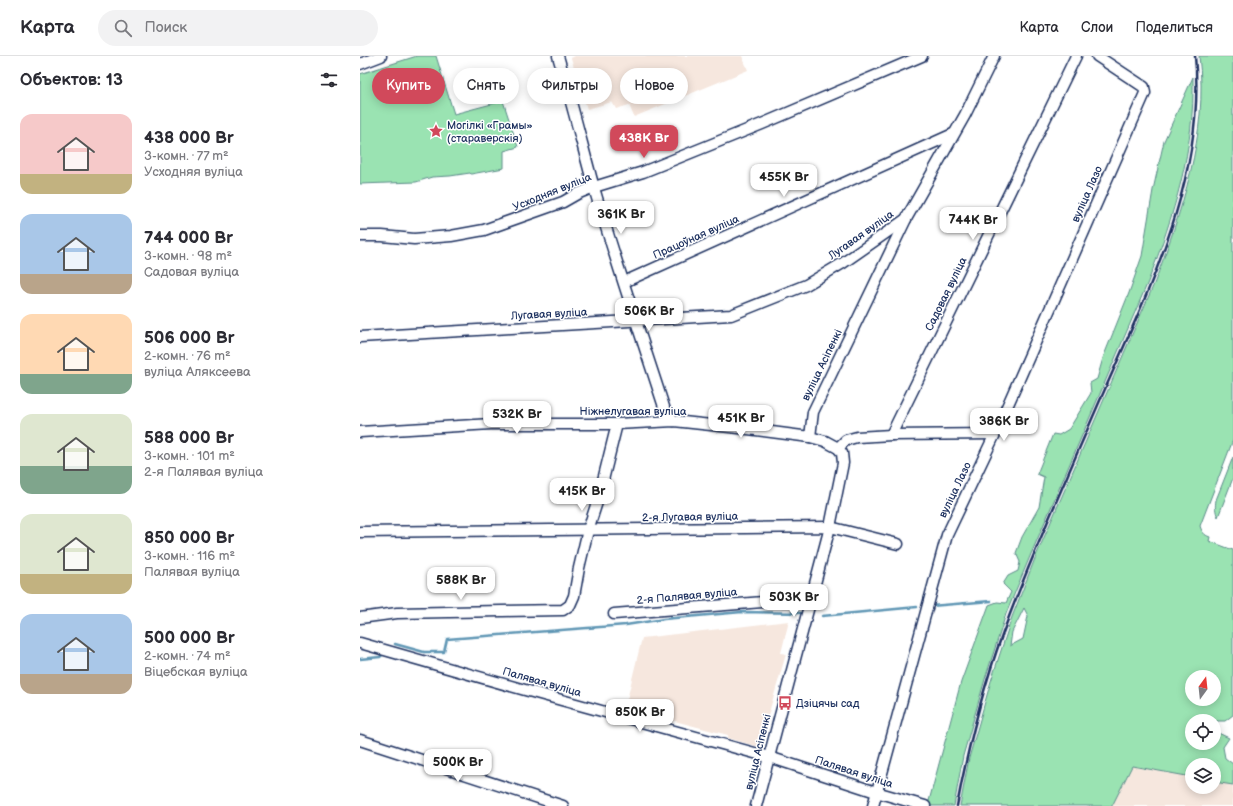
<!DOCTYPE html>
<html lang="ru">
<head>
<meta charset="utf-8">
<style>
	body { margin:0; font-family:"Balsamiq Sans",sans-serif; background:#f2f2f3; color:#2b2b33; height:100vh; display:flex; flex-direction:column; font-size:15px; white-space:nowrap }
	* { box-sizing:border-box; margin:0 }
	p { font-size:13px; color:#7c7c81 }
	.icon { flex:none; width:22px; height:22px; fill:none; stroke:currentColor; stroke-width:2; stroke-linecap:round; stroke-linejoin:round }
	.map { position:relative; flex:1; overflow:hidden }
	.sheet { display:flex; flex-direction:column; background:#fff; width:360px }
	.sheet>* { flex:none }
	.banner { position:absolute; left:12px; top:12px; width:380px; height:36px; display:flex; gap:8px }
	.needle { width:26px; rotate:15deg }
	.tools { position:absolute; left:825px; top:614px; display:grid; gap:8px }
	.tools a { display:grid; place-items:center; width:36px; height:36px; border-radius:50%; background:#fff; box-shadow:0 2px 10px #0003; font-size:20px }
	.price { position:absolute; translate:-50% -34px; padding:0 9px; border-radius:8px; background:#fff; color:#222; font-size:13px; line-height:26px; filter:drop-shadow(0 1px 2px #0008) }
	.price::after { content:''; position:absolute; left:50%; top:24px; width:12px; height:9px; margin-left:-6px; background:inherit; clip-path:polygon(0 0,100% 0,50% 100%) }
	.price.on { background:#d1495b; color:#fff }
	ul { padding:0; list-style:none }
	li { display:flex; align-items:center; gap:12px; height:100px; padding:0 20px }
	li span { display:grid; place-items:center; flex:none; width:112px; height:80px; border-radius:12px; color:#555 }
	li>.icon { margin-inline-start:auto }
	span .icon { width:48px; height:48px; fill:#fffc; stroke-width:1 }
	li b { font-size:17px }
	h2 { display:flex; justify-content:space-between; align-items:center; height:48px; padding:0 20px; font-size:17px }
	.tag { padding:0 14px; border-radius:18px; background:#fff; box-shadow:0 2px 10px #0003; font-size:14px; line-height:36px }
	.tag.on { background:#d1495b; color:#fff }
	header { display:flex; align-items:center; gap:24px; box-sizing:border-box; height:56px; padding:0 20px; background:#fff; border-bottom:1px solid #e1e1e2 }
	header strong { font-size:19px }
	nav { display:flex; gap:22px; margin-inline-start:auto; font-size:14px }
	.search { width:280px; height:36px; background:#f2f2f3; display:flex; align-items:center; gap:10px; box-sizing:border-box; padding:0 14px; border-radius:22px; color:#7c7c81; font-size:15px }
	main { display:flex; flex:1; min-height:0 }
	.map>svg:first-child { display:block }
</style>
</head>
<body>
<header>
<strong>Карта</strong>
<div class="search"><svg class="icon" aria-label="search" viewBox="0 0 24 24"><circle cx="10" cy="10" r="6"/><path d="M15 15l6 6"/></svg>Поиск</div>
<nav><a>Карта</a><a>Слои</a><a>Поделиться</a></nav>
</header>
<main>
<section class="sheet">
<h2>Объектов: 13<svg class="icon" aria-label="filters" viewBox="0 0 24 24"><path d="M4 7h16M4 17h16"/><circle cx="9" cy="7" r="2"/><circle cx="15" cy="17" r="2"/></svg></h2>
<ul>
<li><span style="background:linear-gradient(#f6c9c9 75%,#c2b280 0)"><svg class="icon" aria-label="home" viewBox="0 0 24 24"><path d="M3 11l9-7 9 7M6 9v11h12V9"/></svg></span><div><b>438 000 Br</b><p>3-комн. · 77 m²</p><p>Усходняя вуліца</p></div></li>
<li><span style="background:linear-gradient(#a9c7e8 75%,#b9a48a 0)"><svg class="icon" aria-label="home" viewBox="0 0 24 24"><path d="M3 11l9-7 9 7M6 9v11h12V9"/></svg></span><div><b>744 000 Br</b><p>3-комн. · 98 m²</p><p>Садовая вуліца</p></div></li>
<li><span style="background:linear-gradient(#ffd9b3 75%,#7fa58c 0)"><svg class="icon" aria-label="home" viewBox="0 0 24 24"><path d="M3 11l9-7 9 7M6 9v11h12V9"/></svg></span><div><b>506 000 Br</b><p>2-комн. · 76 m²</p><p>вуліца Аляксеева</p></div></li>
<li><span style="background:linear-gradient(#dfe7d0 65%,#7fa58c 0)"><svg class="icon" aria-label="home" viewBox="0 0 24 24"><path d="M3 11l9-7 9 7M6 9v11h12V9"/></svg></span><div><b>588 000 Br</b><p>3-комн. · 101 m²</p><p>2-я Палявая вуліца</p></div></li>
<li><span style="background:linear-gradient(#dfe7d0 75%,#c2b280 0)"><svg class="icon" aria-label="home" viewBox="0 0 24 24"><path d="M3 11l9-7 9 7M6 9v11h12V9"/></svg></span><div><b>850 000 Br</b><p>3-комн. · 116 m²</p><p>Палявая вуліца</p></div></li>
<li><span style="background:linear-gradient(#a9c7e8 75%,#b9a48a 0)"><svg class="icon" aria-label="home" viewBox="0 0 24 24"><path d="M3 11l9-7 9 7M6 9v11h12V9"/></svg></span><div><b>500 000 Br</b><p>2-комн. · 74 m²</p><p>Віцебская вуліца</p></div></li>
</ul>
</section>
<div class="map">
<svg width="873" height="750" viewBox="0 0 873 750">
	<rect width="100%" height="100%" fill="#fff"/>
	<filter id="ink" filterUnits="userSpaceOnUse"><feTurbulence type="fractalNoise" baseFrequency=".025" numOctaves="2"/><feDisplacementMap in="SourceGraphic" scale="8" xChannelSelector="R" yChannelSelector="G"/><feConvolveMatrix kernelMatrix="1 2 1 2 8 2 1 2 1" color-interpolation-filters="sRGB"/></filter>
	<g filter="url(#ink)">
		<g fill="#f6e7de">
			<path d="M 215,0 L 382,0 L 388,14 L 274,61 L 269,49 L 256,53 L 252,46 L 227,53 L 211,2 Z"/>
			<path d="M 429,565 L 421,597 L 426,598 L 399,691 L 368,682 L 368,679 L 265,652 L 282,582 Z"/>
			<path d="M 772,710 L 832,721 L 832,731 L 854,731 L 854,726 L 873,729 L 873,750 L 752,750 Z"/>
		</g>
		<g fill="#9ae3b2" stroke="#5a8988" fill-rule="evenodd">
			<path d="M 57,0 L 76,0 L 94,58 L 143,45 L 158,91 L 144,95 L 144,112 L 111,118 L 110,117 L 90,120 L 72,121 L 56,126 L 0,128 L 0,18 Z"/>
			<path d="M 839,0 L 873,0 L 873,384 L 840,470 C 842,476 844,479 850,481 L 849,485 L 873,494 L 873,659 L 865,665 L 855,665 L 854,669 L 854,665 L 832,665 L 832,687 L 854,687 L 854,675 L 869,682 L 863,691 L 865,702 L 873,708 L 873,729 L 854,726 L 854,709 L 832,709 L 832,721 L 772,710 L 752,750 L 600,750 L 609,702 L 631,625 L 652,561 L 676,500 L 794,228 C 821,157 849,77 839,0 ZM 664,552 L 668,560 L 663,583 L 650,590 L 652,576 ZM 832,621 L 854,621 L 854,643 L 832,643 Z"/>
			<path d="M 833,21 C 835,93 814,159 788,226 L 671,498 L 646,558 L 625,623 L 603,700 L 594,750 L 564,750 L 565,745 L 569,745 L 601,626 L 629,549 L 637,546 L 646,547 L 651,536 L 643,528 L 648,520 L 658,515 L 660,506 L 656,497 L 662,481 L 679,451 L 684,421 L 677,418 L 693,378 L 699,379 L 709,373 L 731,337 L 730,327 L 737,323 L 743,302 L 769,237 L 782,200 L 793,134 L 804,85 Z"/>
			<path d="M 873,401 L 873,422 L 858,461 C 855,455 855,450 856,444 Z"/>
		</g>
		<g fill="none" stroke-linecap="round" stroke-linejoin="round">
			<g stroke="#6197b5" stroke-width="2.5">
				<path d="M 571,550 L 631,545"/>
				<path d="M 462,560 L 557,551"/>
				<path d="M 35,588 L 64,596 L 84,596 L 87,583 L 266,569 L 304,563 L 382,556 L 444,557"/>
				<path d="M 0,603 L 20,601 L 24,597"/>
			</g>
			<defs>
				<g id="minor">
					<path d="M 198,0 C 211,44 222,88 234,132 C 256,206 281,280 305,354 L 314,365"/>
					<path d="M 0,8 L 21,0"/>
					<path d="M 0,180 L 22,180 L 54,183 L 91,180 L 124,174 L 203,146 L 217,138 L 234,131 L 283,116 L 402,68 L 562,0"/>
					<path d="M 264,226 L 593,78"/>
					<path d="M 0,281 L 371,259 L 446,229 L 483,207 L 546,163"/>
					<path d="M 0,376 L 131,368 L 257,368 L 314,365 L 388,373 L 450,381 L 465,385 L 478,392 L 482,397 L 483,407 L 470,471 L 396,750"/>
					<path d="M 531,379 L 716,0"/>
					<path d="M 450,381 L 453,356 L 546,163 L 605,59 L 634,0"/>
					<path d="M 478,392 L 486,384 L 497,381 L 531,379 L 635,378"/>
					<path d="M 0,476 L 470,471 L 538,488"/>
					<path d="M 254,558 L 415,545 L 450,544"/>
					<path d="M 0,562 L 37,557 L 203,554 L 210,549 L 214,540 L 219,512 L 228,474 L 239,440 L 257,368"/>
					<path d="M 0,587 L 165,634 L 409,701 L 516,736 L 565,750"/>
					<path d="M 0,684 L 203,750"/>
					<path d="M 513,750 L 587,479 L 635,378 L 785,37 L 784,31 L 737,0"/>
				</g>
			</defs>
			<use href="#minor" stroke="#1b2f5e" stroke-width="13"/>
			<use href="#minor" stroke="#fff" stroke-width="10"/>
			<path stroke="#1b2f5e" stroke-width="2.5" d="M 597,750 C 609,685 626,620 650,558 C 676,490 706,423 735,356 C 783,244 847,126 835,0"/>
		</g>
	</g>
	<defs>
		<symbol id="sight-bare" viewBox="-9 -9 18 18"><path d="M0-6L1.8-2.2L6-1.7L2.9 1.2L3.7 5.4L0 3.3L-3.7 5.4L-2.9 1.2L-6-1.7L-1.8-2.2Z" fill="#d1495b" stroke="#fff" stroke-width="2.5" paint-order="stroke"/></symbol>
		<symbol id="bus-bare" viewBox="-9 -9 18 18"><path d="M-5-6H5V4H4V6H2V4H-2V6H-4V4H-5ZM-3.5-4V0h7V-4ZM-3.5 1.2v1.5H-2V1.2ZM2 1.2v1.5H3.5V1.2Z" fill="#d1495b" stroke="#fff" stroke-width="2.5" paint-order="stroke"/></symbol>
	</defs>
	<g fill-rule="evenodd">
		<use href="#sight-bare" x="66" y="65" width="20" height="20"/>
		<use href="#bus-bare" x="415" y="637" width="20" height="20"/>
	</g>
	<g text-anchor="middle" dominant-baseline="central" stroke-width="3" stroke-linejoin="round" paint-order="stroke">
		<g font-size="11" fill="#1b2f5e" stroke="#fff" text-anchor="start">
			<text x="87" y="69">Могілкі «Грамы»<tspan x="87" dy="13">(стараверскія)</tspan></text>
			<text x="436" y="647">Дзіцячы сад</text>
		</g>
		<g font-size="11" fill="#1b2f5e" stroke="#fff">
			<text transform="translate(192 136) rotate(-22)">Усходняя вуліца</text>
			<text transform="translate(727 138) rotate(-66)">вуліца Лазо</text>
			<text transform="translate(501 179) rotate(-35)">Лугавая вуліца</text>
			<text transform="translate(336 181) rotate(-24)">Працоўная вуліца</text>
			<text transform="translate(586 238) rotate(-64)">Садовая вуліца</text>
			<text transform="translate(189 258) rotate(-3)">Лугавая вуліца</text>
			<text transform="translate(462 309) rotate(-64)">вуліца Асіпенкі</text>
			<text x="273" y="355">Ніжнелугавая вуліца</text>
			<text transform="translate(595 434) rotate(-64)">вуліца Лазо</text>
			<text transform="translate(330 461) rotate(-1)">2-я Лугавая вуліца</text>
			<text transform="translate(327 540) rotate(-5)">2-я Палявая вуліца</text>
			<text transform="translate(182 626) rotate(16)">Палявая вуліца</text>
			<text transform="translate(398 696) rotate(-76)">вуліца Асіпенкі</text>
			<text transform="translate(494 716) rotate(18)">Палявая вуліца</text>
		</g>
	</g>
</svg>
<div class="tools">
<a><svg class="needle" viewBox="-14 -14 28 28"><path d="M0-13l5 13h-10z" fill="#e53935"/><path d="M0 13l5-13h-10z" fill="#7c7c81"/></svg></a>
<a><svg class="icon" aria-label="locate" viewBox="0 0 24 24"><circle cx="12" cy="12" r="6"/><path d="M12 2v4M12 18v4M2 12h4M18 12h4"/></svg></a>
<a><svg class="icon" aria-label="layers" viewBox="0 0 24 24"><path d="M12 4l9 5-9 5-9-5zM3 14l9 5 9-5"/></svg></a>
</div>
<b class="price on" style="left:284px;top:103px">438K Br</b>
<b class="price" style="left:424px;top:142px">455K Br</b>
<b class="price" style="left:261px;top:179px">361K Br</b>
<b class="price" style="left:613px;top:185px">744K Br</b>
<b class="price" style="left:289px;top:276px">506K Br</b>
<b class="price" style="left:157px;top:379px">532K Br</b>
<b class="price" style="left:381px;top:383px">451K Br</b>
<b class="price" style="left:644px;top:386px">386K Br</b>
<b class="price" style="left:222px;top:456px">415K Br</b>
<b class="price" style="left:101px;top:545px">588K Br</b>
<b class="price" style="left:434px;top:562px">503K Br</b>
<b class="price" style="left:280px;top:677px">850K Br</b>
<b class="price" style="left:98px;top:727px">500K Br</b>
<div class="banner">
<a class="tag on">Купить</a>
<a class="tag">Снять</a>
<a class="tag">Фильтры</a>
<a class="tag">Новое</a>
</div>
</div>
</main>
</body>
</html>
